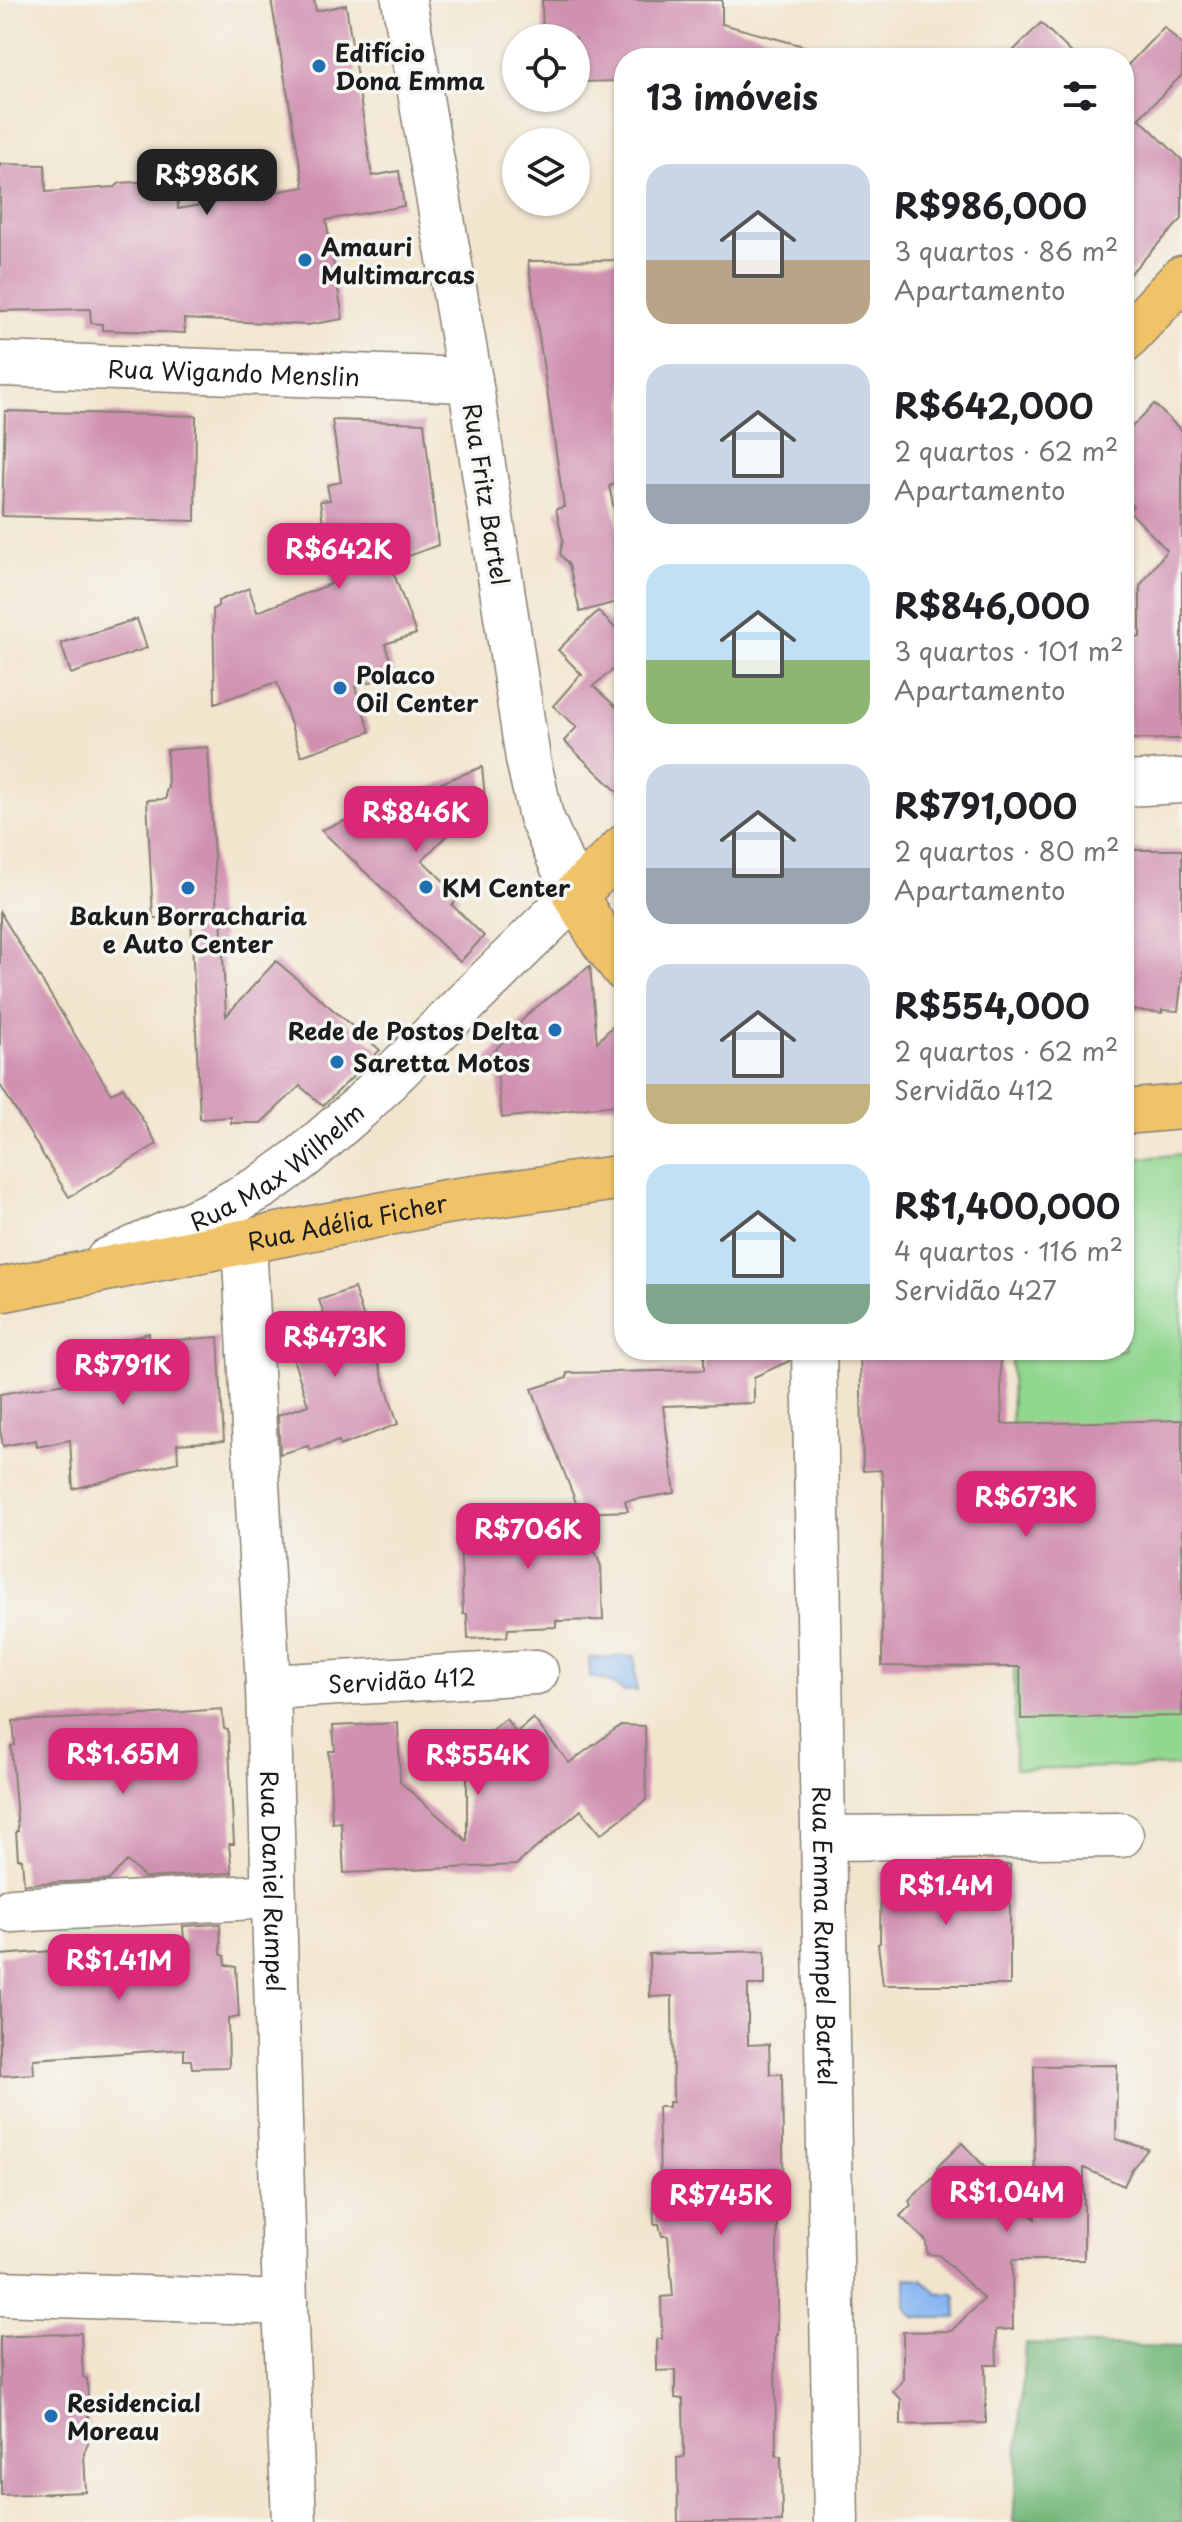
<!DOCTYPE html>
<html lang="pt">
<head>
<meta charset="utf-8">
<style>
	body { margin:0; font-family:"Playpen Sans",sans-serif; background:#f2f2f2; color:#202124; height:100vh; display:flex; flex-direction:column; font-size:30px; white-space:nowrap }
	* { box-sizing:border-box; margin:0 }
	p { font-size:26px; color:#757577 }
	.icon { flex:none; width:44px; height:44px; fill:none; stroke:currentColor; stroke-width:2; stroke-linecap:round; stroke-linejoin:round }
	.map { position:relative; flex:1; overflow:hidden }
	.drawer { position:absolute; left:614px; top:48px; width:520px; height:1312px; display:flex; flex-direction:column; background:#fff; border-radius:32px; box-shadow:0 2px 6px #0004 }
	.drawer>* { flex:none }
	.controls { position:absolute; left:502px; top:24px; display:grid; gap:16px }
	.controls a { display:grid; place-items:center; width:88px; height:88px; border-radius:50%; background:#fff; box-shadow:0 2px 6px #0004; font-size:40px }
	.price { position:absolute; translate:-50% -68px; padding:0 18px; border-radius:16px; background:#db2777; color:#fff; font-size:26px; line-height:52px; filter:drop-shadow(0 2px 4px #0008) }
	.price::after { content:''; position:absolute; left:50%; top:48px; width:24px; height:18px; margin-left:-12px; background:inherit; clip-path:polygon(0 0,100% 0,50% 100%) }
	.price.active { background:#222; color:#fff }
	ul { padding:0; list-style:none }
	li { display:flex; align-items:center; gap:24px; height:200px; padding:0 32px }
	li span { display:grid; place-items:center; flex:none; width:224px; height:160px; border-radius:24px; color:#555 }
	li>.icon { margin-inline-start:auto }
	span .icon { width:96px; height:96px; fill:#fffc; stroke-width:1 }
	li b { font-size:34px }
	h2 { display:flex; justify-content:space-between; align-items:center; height:96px; padding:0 32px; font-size:34px }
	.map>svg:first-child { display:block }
</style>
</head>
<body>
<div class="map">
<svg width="1182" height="2522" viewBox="0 0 1182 2522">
	<rect width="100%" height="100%" fill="#f6f6f2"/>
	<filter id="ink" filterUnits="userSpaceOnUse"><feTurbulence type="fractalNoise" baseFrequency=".0125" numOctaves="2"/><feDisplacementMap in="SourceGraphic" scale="16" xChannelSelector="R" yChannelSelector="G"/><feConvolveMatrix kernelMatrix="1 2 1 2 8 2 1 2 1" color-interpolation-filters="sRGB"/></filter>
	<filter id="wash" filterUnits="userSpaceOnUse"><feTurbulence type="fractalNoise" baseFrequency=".006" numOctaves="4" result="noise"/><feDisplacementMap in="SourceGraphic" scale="32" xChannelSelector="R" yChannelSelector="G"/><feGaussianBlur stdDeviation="1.8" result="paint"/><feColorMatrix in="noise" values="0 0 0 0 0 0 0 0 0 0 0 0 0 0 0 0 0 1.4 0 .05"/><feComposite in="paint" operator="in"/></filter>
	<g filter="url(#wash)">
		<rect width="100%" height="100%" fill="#f2e5ce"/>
		<path fill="#92d790" stroke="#577a56" stroke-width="2" d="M 1182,1154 L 1182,1766 L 1015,1769 L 1011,1350 L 1124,1350 L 1124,1160 Z"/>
		<path fill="#75b87a" stroke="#486a4b" stroke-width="2" d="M 1025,2343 L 1182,2347 L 1182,2522 L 1013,2522 Z"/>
		<g fill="#85b5f0" stroke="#506886" stroke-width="2">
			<path d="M 635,1656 L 637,1691 L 623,1691 L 606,1680 L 590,1677 L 589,1658 Z"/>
			<path d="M 906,2278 L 922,2279 L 938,2294 L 953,2293 L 956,2297 L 957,2318 L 915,2318 L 906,2309 Z"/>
		</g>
		<g id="blocks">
			<g fill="#d091b1">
				<path d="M 271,0 L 314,0 L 316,11 L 346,5 L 372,176 L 399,171 L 404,206 L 326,220 L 343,319 L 307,325 L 184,319 L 185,333 L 102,330 L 102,324 L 91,323 L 90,309 L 0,311 L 0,164 L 45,165 L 46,192 L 115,187 L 120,183 L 152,181 L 156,184 L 177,183 L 178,209 L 304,187 Z"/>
				<path d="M 542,0 L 722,0 L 722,24 L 811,48 L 809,58 L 624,58 L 624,81 L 576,82 L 576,38 L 543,38 Z"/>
				<path d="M 1041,23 L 1077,58 L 1006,58 Z"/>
				<path d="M 1164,27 L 1182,45 L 1182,75 L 1139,118 L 1182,160 L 1182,219 L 1124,280 L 1124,69 Z"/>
				<path d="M 624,260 L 624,481 L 609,486 L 624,555 L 624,600 L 580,612 L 569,565 L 560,554 L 563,540 L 556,509 L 564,507 L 528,261 Z"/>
				<path d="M 1154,404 L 1182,431 L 1182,739 L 1128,739 L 1129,638 L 1140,637 L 1140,586 L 1167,550 L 1129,511 L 1133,506 L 1124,497 L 1124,435 Z"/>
				<path d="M 5,411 L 196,416 L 195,521 L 2,516 Z"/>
				<path d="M 332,420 L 424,423 L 438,545 L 390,563 L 416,634 L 385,644 L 395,674 L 355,687 L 370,732 L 301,756 L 277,682 L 215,703 L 213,609 L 218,606 L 218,601 L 249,588 L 257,612 L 331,584 L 320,501 L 330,500 L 327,485 L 341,482 Z"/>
				<path d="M 598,611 L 624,637 L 624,661 L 593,686 L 624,714 L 624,798 L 564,741 L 577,727 L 553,706 L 581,674 L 583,676 L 558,650 Z"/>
				<path d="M 137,619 L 147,648 L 71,674 L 61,643 Z"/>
				<path d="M 208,747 L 217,915 L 221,915 L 226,1016 L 276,961 L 380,1050 L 323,1106 L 300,1086 L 261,1123 L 231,1123 L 231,1117 L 200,1119 L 191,917 L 153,918 L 147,800 L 166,799 L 166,790 L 168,789 L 167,750 Z"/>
				<path d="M 482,767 L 485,797 L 422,860 L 460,897 L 452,905 L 484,936 L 460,962 L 321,830 Z"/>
				<path d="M 1124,850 L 1182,850 L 1182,977 L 1178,1011 L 1162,1010 L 1162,1013 L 1124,1009 Z"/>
				<path d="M 0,912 L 111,1094 L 123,1087 L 157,1144 L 69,1197 L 0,1085 Z"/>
				<path d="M 590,966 L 597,1042 L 624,1015 L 624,1104 L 502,1118 L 497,1073 L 487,1059 L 530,1012 Z"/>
				<path d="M 354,1288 L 398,1424 L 340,1446 L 339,1441 L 310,1450 L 308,1446 L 280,1454 L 278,1415 L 308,1405 L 283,1327 L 324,1314 L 319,1300 Z"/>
				<path d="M 149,1333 L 149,1342 L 218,1337 L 224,1441 L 177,1444 L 178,1462 L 73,1489 L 70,1440 L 37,1447 L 36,1440 L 3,1446 L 0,1429 L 0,1394 L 66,1383 L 65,1356 Z"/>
				<path d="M 704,1350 L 789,1350 L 789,1361 L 754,1377 L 754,1403 L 663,1406 L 675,1493 L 625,1501 L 628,1511 L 580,1513 L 532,1389 L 567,1378 L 567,1373 L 704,1370 Z"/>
				<path d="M 860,1350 L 1000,1350 L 1002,1424 L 1182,1420 L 1182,1716 L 1021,1719 L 1020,1667 L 882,1666 L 883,1482 L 881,1470 L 863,1471 Z"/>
				<path d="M 577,1508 L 601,1566 L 603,1620 L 556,1621 L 556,1627 L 508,1629 L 507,1637 L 468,1639 L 467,1614 L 463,1614 L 460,1535 L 464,1535 L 463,1511 Z"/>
				<path d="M 222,1709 L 224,1729 L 228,1730 L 234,1844 L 229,1844 L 232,1873 L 145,1878 L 127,1861 L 109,1880 L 24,1884 L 22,1859 L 18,1859 L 16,1831 L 18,1831 L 11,1746 L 15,1745 L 13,1721 L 129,1716 Z"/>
				<path d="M 533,1718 L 569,1763 L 621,1725 L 645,1726 L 646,1800 L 601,1834 L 581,1810 L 516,1865 L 344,1873 L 341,1822 L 332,1823 L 329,1751 L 335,1751 L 333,1726 L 398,1723 L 400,1782 L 467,1841 L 467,1775 L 487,1756 L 476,1742 L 506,1719 L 516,1733 Z"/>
				<path d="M 971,1865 L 1010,1865 L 1010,1985 L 883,1985 L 878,1944 L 880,1943 L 881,1872 L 971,1869 Z"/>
				<path d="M 220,1924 L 221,1954 L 225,1956 L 226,1965 L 236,1967 L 239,2017 L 228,2019 L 229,2067 L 192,2068 L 191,2060 L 184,2060 L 184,2049 L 33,2059 L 34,2074 L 0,2076 L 0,1955 L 184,1941 L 183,1926 Z"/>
				<path d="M 765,1951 L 765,1985 L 748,1985 L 748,2045 L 769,2044 L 770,2074 L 782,2074 L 784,2216 L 777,2216 L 777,2336 L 775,2336 L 776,2456 L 781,2456 L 782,2522 L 678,2522 L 677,2458 L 684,2457 L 683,2399 L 675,2398 L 675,2370 L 657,2371 L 657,2339 L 662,2339 L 661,2297 L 673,2296 L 668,2236 L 662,2236 L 659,2224 L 654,2224 L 653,2178 L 660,2177 L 658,2107 L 669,2107 L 669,2102 L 673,2102 L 672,1996 L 650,1997 L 649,1954 Z"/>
				<path d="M 1117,2065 L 1116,2139 L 1148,2149 L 1132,2169 L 1124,2186 L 1084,2168 L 1084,2260 L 1012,2260 L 1013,2329 L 996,2330 L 997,2365 L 985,2365 L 986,2423 L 901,2425 L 901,2399 L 893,2392 L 903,2380 L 903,2332 L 951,2331 L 984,2299 L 939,2255 L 927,2254 L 926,2241 L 900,2216 L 911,2205 L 909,2201 L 939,2171 L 937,2167 L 962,2143 L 1035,2219 L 1034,2066 Z"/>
				<path d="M 81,2333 L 83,2377 L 87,2379 L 88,2398 L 88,2443 L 84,2453 L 86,2492 L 1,2495 L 0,2337 Z"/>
			</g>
		</g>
	</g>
	<g filter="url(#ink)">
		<use href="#blocks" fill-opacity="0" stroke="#878075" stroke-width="2"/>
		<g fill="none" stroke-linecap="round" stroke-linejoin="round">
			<defs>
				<g id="minor">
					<path id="s1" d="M 0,364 L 470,380"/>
					<path d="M 1124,784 L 1182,781"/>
					<path id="s2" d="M 244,1242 L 268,1687 L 285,2303 L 294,2522"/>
					<path id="s3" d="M 108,1260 L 211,1214 L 263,1186 L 303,1157 L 359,1108 L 575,895 L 541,817 L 528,759 L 470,380 L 404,0"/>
					<path id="s4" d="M 814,1350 L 836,2522"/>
					<path id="s5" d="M 268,1687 L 536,1672"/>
					<path d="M 825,1838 L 1121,1835"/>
					<path d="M 12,1910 L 273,1896"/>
					<path d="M 0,2293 L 285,2303"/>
				</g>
				<g id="major">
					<path d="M 1124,340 L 1182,278"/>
					<path d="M 624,847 L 575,895 L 602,940 L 624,969"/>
				</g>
				<g id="highway">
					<path d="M 1124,1112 L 1182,1107"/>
					<path id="s6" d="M 0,1290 L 445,1202 L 624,1177"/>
				</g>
			</defs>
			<use href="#minor" stroke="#878075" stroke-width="47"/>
			<use href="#major" stroke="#878075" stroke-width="47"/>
			<use href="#highway" stroke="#878075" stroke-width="47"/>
			<use href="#minor" stroke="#fff" stroke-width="44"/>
			<use href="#major" stroke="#f0c369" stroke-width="44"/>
			<use href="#highway" stroke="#f0c369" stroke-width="44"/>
		</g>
	</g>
	<g fill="#1f6fb2" stroke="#f6f6f2" stroke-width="3">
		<circle cx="319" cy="66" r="8"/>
		<circle cx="305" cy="260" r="8"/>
		<circle cx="340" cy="688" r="8"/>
		<circle cx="426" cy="887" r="8"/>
		<circle cx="188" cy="888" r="8"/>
		<circle cx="555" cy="1030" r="8"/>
		<circle cx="337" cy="1062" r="8"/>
		<circle cx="51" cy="2416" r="8"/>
	</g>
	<g text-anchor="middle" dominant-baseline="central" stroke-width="7" stroke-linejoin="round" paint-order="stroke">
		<g font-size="24" font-weight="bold" fill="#1c1c1c" stroke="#f6f6f2" text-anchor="start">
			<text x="335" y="52">Edifício<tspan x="335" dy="28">Dona Emma</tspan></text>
			<text x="321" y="246">Amauri<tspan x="321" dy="28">Multimarcas</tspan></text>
			<text x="356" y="674">Polaco<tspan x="356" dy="28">Oil Center</tspan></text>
			<text x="442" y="887">KM Center</text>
			<text x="188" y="915" text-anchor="middle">Bakun Borracharia<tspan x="188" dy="28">e Auto Center</tspan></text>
			<text x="539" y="1030" text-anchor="end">Rede de Postos Delta</text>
			<text x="353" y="1062">Saretta Motos</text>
			<text x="67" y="2402">Residencial<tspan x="67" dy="28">Moreau</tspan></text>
		</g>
		<g font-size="24" fill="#1c1c1c" stroke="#f6f6f2">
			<text stroke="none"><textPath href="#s1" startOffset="234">Rua Wigando Menslin</textPath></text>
			<text transform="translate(487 494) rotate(81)">Rua Fritz Bartel</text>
			<text stroke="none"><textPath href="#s3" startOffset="194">Rua Max Wilhelm</textPath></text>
			<text stroke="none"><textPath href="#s6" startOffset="354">Rua Adélia Ficher</textPath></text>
			<text stroke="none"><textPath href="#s5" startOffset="134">Servidão 412</textPath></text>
			<text stroke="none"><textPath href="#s2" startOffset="640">Rua Daniel Rumpel</textPath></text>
			<text stroke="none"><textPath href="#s4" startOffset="586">Rua Emma Rumpel Bartel</textPath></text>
		</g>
	</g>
</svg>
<div class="controls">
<a><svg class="icon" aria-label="locate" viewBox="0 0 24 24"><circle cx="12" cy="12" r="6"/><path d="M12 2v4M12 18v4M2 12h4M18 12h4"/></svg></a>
<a><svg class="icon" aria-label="layers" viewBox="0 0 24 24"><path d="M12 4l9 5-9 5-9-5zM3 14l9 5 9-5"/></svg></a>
</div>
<b class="price active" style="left:207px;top:217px">R$986K</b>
<b class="price" style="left:339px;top:591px">R$642K</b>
<b class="price" style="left:416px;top:854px">R$846K</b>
<b class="price" style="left:335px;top:1379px">R$473K</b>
<b class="price" style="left:123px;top:1407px">R$791K</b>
<b class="price" style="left:1026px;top:1539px">R$673K</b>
<b class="price" style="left:528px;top:1571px">R$706K</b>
<b class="price" style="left:123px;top:1796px">R$1.65M</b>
<b class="price" style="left:478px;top:1797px">R$554K</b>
<b class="price" style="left:946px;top:1927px">R$1.4M</b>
<b class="price" style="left:119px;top:2002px">R$1.41M</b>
<b class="price" style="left:1007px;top:2234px">R$1.04M</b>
<b class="price" style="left:721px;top:2237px">R$745K</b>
<section class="drawer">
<h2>13 imóveis<svg class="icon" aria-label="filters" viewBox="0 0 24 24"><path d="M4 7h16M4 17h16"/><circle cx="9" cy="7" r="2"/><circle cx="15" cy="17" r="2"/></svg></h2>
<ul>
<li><span style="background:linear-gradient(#c9d6e8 60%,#b9a48a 0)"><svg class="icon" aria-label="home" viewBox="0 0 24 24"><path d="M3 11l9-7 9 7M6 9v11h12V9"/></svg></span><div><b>R$986,000</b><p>3 quartos · 86 m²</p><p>Apartamento</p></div></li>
<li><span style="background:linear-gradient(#c9d6e8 75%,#9aa5b1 0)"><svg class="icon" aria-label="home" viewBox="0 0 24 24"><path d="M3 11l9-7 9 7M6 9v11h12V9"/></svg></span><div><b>R$642,000</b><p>2 quartos · 62 m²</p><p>Apartamento</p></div></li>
<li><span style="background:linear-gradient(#bfe0f5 60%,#8fb573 0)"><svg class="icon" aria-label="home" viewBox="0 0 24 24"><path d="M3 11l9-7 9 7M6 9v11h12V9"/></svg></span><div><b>R$846,000</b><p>3 quartos · 101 m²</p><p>Apartamento</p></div></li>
<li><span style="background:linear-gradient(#c9d6e8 65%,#9aa5b1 0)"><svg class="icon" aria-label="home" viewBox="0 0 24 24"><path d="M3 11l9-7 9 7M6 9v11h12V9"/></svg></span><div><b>R$791,000</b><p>2 quartos · 80 m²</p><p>Apartamento</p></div></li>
<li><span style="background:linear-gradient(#c9d6e8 75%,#c2b280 0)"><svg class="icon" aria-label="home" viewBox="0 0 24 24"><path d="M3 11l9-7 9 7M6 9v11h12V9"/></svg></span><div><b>R$554,000</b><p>2 quartos · 62 m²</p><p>Servidão 412</p></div></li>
<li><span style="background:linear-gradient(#bfe0f5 75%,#7fa58c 0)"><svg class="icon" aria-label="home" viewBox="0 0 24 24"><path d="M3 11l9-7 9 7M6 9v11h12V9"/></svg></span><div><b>R$1,400,000</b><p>4 quartos · 116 m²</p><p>Servidão 427</p></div></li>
</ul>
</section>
</div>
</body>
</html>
